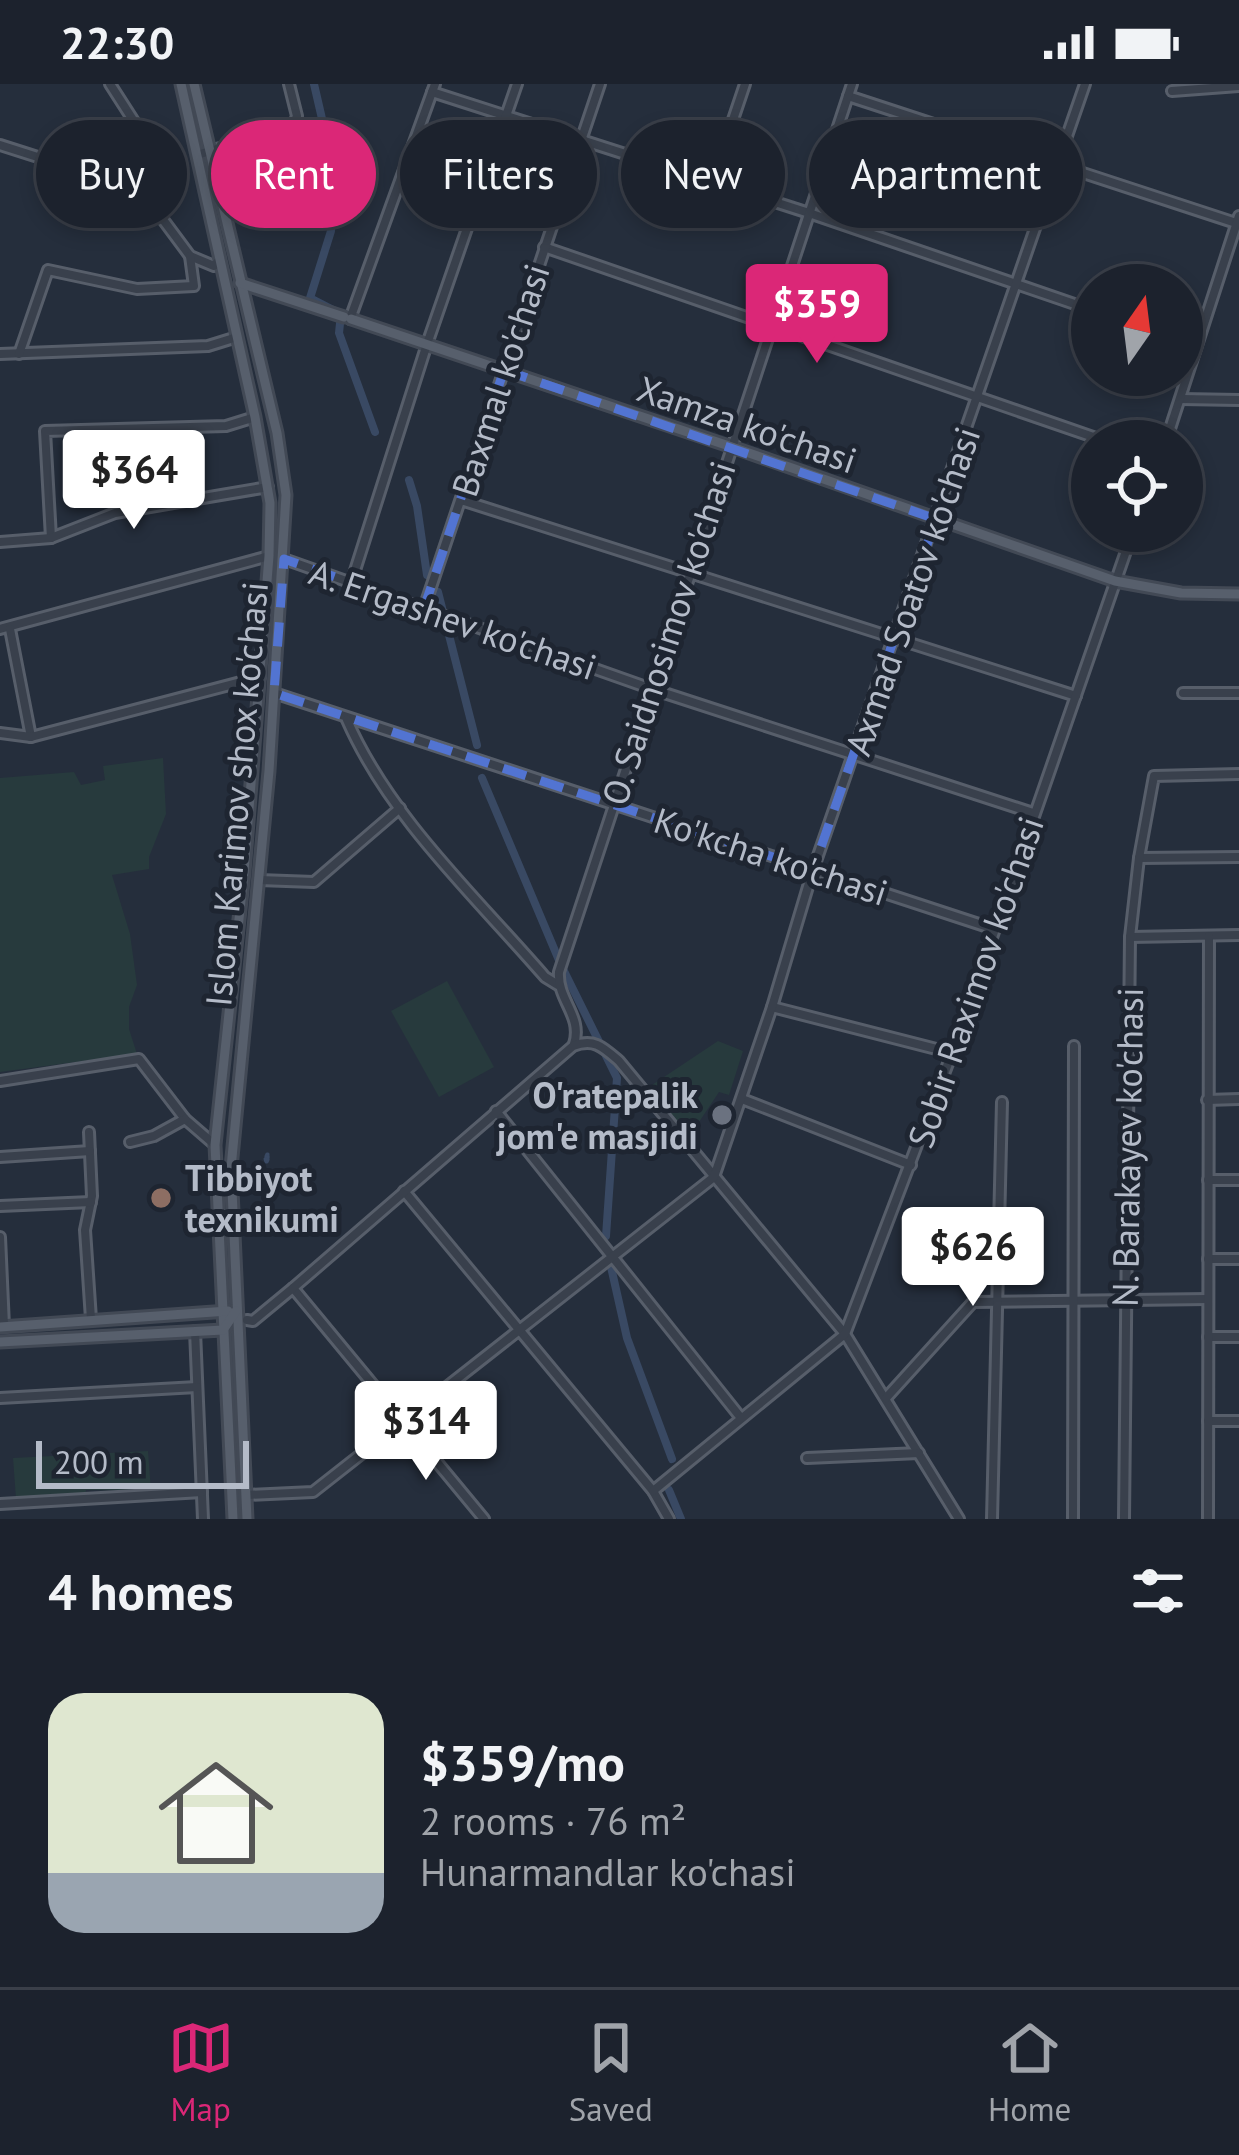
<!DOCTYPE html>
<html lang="en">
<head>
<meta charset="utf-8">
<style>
	body { margin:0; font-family:"PT Sans",sans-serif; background:#252a35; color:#f1f3f6; height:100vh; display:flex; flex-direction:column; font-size:45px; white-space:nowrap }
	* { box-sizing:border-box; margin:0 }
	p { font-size:39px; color:#a0a4aa }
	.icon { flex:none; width:66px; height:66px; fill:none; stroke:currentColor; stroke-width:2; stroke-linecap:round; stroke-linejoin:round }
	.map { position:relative; height:1435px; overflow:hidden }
	.side { display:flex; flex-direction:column; background:#1c222d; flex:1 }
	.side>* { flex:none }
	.hud { position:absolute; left:36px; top:36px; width:1167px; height:108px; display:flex; gap:24px }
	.needle { width:78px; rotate:14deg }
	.fabs { position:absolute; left:1071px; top:180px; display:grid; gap:24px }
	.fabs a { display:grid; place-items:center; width:132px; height:132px; border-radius:50%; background:#1c222d; box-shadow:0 6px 18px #0003,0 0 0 3px #3a3f49; font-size:60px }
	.scale { position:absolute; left:36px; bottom:30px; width:213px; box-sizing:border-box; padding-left:12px; border:6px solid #b4bbc8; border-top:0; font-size:33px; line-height:42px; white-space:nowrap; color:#b4bbc8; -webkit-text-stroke:9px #1e2531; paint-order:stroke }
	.price { position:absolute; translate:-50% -102px; padding:0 27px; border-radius:12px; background:#fff; color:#222; font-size:39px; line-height:78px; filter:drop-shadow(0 3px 6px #0008) }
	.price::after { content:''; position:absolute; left:50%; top:72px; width:36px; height:27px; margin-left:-18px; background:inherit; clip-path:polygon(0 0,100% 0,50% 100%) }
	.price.active { background:#db2777; color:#fff }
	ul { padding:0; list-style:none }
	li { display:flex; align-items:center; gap:36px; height:300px; padding:0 48px }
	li+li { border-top:3px solid #3a3f49 }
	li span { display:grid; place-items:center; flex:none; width:336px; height:240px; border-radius:36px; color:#555 }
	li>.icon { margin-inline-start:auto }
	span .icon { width:144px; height:144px; fill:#fffc; stroke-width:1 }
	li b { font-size:51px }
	h2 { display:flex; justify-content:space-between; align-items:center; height:144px; padding:0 48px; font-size:51px }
	.tag { padding:0 42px; border-radius:54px; background:#1c222d; box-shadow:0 6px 18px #0003,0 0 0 3px #3a3f49; font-size:42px; line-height:108px }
	.tag.active { background:#db2777; color:#fff }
	.status { display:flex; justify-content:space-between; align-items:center; height:84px; padding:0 60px; background:#1c222d; direction:ltr }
	.status svg { height:33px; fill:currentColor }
	.dock { display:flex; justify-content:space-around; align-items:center; height:168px; border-top:3px solid #3a3f49; background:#1c222d; font-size:33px; color:#a0a4aa }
	.dock a { display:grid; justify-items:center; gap:6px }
	.dock .active { color:#db2777 }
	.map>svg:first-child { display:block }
</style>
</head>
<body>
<div class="status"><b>22:30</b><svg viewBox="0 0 49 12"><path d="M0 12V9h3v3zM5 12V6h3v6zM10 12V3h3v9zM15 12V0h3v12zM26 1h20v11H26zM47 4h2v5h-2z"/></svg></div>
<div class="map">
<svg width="1239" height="1435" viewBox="0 0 1239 1435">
	<rect width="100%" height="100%" fill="#252e3c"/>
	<g fill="#273a3d">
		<path d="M 163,674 L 166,730 L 149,773 L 149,785 L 112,791 L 130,850 L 137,901 L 129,923 L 129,945 L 137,970 L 0,988 L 0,694 L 74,688 L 81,701 L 105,696 L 103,682 Z"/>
		<path d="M 447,897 L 494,983 L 439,1013 L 391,927 Z"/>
		<path d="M 718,957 L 743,967 L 729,1011 L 719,1008 L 689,1053 L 649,1003 Z"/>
		<path d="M 148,1367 L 151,1407 L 86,1406 L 85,1411 L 16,1415 L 13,1374 Z"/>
	</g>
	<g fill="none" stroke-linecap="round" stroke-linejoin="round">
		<g stroke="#394963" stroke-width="3">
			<path d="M 267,1070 L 268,1070 L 268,1073 L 266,1072 Z"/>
			<rect x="266" y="1073" width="2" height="2"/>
			<path d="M 265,1075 L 268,1076 L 267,1078 L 266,1078 Z"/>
		</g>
		<g stroke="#394963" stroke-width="8">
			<path d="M 314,0 L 323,39 L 331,147 L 310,214 L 341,230 L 339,249 L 375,348"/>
			<path d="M 409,396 L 417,422 L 427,491"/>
			<path d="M 438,508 L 477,661"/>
			<path d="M 482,694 L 561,881 L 617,994 L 606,1152"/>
			<path d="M 611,1183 L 627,1254 L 672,1375"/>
			<path d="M 669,1406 L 681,1435"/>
		</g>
		<defs>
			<g id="minor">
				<path d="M 110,0 L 162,81 L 141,106"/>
				<path d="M 1172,7 L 1239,2"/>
				<path d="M 432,8 L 809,129 L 1092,226"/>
				<path d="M 848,12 L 1239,140"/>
				<path d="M 0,61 L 141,106 L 190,172 L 214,182 L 220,175"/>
				<path d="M 197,71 L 293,42 L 297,32 L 289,0"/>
				<path d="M 712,98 L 745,0"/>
				<path d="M 544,163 L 1105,357"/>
				<path d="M 350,235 L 435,0"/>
				<path d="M 0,270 L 208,262 L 237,253"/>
				<path d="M 19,270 L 48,186 L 137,205 L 194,202 L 190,172"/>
				<path d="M 1181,315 L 1239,316"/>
				<path d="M 1166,357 L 1239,132"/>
				<path d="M 461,416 L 1076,612"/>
				<path d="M 51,454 L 45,347 L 226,342 L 255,333"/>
				<path d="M 0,458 L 51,454 L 115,429 L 268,403"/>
				<path d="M 284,475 L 649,604 L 1033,729"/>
				<path d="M 351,499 L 427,260 L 517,0"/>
				<path d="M 424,524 L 600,0"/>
				<path d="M 0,545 L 269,472"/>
				<path d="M 10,545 L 31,653"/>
				<path d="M 274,609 L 994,845"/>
				<path d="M 1183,609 L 1239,609"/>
				<path d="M 347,636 C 390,734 476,813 545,893 L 558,901"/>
				<path d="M 0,649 L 31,653 L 260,593"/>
				<path d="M 1139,774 L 1239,773"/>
				<path d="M 259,796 L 314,798 L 400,724"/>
				<path d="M 1130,853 L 1239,851"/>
				<path d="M 772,923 L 952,969"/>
				<path d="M 574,960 C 583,932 557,916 559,888 L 852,0"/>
				<path d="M 0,997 L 139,975 L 185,1035 L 215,1061"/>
				<path d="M 742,1015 L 911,1081"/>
				<path d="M 1207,1016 L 1239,1015"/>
				<path d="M 496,1027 L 741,1334"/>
				<path d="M 89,1048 L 92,1112 L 85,1146 L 91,1235"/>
				<path d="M 130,1058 L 154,1052 L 185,1035"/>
				<path d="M 0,1073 L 90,1067"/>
				<path d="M 1208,1096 L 1239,1096"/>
				<path d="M 404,1107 L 653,1407 L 669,1435"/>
				<path d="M 0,1122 L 91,1118"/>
				<path d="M 0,1153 L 4,1242"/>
				<path d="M 1208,1175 L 1239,1175"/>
				<path d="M 293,1204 L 484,1435"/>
				<path d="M 247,1236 L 253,1237 L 293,1204 L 573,962 C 594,954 603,963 619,977 L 845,1250 L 959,1435"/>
				<path d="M 195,1247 L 203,1435"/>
				<path d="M 1208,1253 L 1239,1253"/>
				<path d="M 0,1314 L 197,1303"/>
				<path d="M 886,1314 L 973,1218 L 1208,1215"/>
				<path d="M 1208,1337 L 1239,1337"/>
				<path d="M 807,1374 L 919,1369"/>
				<path d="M 653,1407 L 845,1250 L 952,969 L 1133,447"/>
				<path d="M 246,1411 L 313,1408 L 714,1093 L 772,923 L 813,786 L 1085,0"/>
				<path d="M 0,1420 L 202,1408"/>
				<path d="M 992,1435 L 1002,1018"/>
				<path d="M 1073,1435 L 1074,962"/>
				<path d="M 1124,1435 L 1130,853 L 1139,774 L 1154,692 L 1239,690"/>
				<path d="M 1208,1435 L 1209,852"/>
			</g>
			<g id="major">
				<path d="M 181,0 L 255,333 L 270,419 L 269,472 L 244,788 L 215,1061 L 233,1435"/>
				<path d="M 194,0 L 277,349 L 286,411 L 269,687 L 231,1084 L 247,1435"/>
				<path d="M 240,199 L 344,233"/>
				<path d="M 351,235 L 729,362 L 1115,497 L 1181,509 L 1239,510"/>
				<path d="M 0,1243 L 228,1227"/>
				<path d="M 0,1258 L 223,1246 L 236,1227"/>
			</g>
		</defs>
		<use href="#minor" stroke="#575e6a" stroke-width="14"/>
		<use href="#major" stroke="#424955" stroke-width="15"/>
		<use href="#minor" stroke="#39404c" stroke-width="8"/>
		<use href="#major" stroke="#575f6c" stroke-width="9"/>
	</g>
	<path fill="none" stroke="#5274d2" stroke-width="9" stroke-dasharray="24 15" stroke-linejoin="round" d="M 504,286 L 936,435 L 813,786 L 274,609 L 284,475 L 424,524 Z"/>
	<circle fill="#6b7280" stroke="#1e2531" stroke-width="4.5" cx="722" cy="1031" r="12"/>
	<circle fill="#8d6e63" stroke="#1e2531" stroke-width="4.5" cx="161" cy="1114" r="12"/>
	<g text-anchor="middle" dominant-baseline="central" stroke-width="10" stroke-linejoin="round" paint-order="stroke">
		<g font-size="36" fill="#b4bbc8" stroke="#1e2531">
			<text transform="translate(500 296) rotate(-72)">Baxmal ko'chasi</text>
			<text transform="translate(747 340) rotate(19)">Xamza ko'chasi</text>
			<text transform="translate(912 507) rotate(-71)">Axmad Soatov ko'chasi</text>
			<text transform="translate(453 535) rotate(19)">A. Ergashev ko'chasi</text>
			<text transform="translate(668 549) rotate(-72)">O. Saidnosimov ko'chasi</text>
			<text transform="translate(236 710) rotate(-85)">Islom Karimov shox ko'chasi</text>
			<text transform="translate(771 772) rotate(18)">Ko'kcha ko'chasi</text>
			<text transform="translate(975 898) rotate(-71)">Sobir Raximov ko'chasi</text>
			<text transform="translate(1127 1063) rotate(-89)">N. Barakayev ko'chasi</text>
		</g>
		<g font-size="36" font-weight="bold" fill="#b4bbc8" stroke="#1e2531" text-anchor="end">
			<text x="698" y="1010">O'ratepalik<tspan x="698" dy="41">jom'e masjidi</tspan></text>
			<text x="185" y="1093" text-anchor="start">Tibbiyot<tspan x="185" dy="41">texnikumi</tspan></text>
		</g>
	</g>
</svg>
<div class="fabs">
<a><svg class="needle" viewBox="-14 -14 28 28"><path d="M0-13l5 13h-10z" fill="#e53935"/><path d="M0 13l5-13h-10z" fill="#a0a4aa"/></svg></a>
<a><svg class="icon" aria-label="locate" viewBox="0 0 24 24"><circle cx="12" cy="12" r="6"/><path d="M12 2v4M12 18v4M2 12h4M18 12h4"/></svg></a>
</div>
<div class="scale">200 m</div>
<b class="price active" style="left:817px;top:282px">$359</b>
<b class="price" style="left:134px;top:448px">$364</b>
<b class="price" style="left:973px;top:1225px">$626</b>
<b class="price" style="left:426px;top:1399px">$314</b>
<div class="hud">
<a class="tag">Buy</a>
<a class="tag active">Rent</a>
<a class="tag">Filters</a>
<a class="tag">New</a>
<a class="tag">Apartment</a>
</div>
</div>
<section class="side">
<h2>4 homes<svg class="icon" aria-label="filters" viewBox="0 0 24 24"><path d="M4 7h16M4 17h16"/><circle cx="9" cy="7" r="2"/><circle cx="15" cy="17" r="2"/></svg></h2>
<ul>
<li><span style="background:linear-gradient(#dfe7d0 75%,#9aa5b1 0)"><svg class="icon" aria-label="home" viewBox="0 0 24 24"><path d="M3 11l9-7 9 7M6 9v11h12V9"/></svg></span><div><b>$359/mo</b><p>2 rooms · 76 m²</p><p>Hunarmandlar ko'chasi</p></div></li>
</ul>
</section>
<nav class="dock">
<a class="active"><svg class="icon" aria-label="map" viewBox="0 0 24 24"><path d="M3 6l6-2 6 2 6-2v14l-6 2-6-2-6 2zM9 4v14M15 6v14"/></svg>Map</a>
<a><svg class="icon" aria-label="saved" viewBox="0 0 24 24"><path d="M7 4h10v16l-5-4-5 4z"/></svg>Saved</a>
<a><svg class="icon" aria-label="home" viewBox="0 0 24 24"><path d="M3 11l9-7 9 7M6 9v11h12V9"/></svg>Home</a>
</nav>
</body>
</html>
